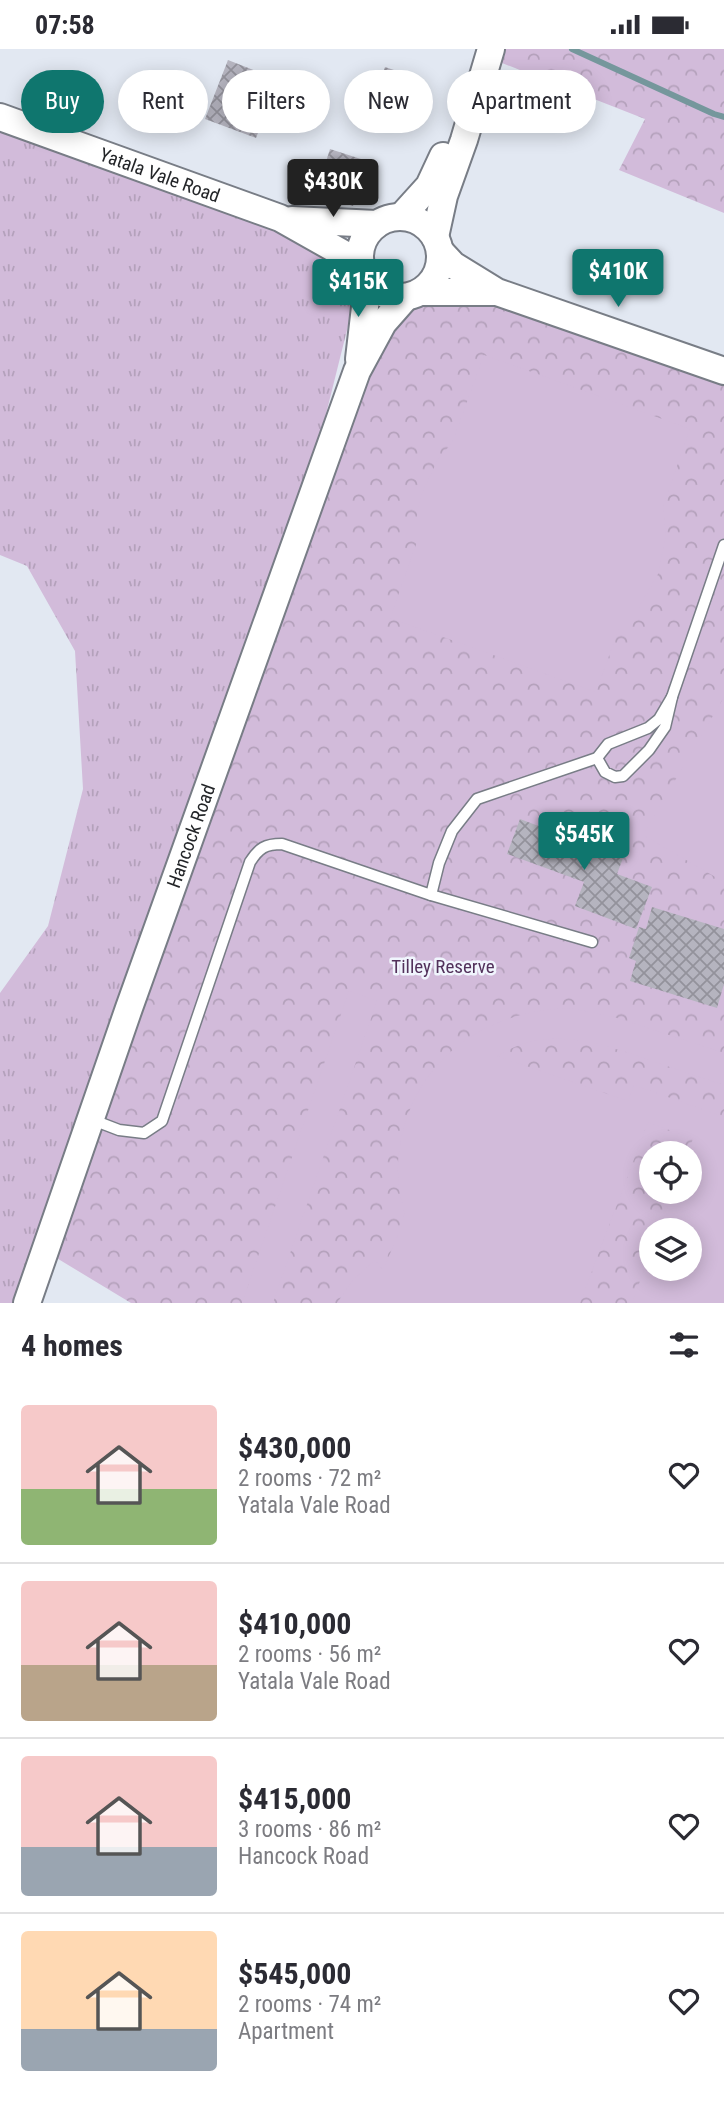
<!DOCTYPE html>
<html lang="en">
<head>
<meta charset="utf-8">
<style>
	body { margin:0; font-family:"Roboto Condensed",sans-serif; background:#f7f7f7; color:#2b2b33; height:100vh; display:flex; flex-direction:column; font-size:26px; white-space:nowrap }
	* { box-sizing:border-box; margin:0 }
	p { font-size:23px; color:#7c7c81 }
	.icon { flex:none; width:38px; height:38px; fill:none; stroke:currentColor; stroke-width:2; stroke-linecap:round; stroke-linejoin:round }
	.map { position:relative; height:1254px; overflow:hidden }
	.side { display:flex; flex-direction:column; background:#fff; flex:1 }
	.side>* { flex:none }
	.top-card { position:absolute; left:21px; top:21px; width:682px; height:63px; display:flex; gap:14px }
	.buttons { position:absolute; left:639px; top:1092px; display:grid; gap:14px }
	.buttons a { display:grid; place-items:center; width:63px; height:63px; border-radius:50%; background:#fff; box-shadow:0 4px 18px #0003; font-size:35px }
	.price { position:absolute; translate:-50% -60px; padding:0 16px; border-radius:7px; background:#0f766e; color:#fff; font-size:23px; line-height:46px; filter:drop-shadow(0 2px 4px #0008) }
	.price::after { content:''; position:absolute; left:50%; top:42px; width:21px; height:16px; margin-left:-10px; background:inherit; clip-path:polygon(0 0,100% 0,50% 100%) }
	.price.active { background:#222; color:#fff }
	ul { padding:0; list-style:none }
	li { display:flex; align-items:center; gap:21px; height:175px; padding:0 21px }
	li+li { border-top:2px solid #e1e1e2 }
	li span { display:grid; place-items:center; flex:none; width:196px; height:140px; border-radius:7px; color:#555 }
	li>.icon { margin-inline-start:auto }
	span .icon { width:84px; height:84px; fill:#fffc; stroke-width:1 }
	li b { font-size:30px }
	h2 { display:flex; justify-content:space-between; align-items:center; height:84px; padding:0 21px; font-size:30px }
	.chip { padding:0 24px; border-radius:32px; background:#fff; box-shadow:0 4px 18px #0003; font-size:24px; line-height:63px }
	.chip.active { background:#0f766e; color:#fff }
	.status { display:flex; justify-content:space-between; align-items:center; height:49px; padding:0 35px; background:#fff; direction:ltr }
	.status svg { height:19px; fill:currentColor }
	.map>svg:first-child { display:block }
</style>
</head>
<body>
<div class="status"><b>07:58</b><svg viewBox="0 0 49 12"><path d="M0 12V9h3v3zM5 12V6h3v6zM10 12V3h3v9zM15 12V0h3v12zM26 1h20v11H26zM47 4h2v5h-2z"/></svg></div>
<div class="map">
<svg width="724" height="1254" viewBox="0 0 724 1254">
	<defs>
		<pattern id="grass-tufts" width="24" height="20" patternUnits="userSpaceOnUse" patternTransform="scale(1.75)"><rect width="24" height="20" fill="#d2bbda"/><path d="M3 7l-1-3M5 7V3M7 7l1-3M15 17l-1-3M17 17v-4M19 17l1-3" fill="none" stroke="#b4a1bb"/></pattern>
		<pattern id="forest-crowns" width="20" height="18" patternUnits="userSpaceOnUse" patternTransform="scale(1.75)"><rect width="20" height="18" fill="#d2bbda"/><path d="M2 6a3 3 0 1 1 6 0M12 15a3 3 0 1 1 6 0" fill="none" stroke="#b4a1bb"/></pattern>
		<pattern id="building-cross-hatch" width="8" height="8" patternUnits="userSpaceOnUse" patternTransform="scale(1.75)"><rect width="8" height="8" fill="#b5b4bf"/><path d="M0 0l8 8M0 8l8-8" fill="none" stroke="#93929b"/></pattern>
	</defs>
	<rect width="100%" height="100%" fill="#e2e8f2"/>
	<path fill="url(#grass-tufts)" d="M 0,66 L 306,172 L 362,221 L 288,517 L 27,1254 L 0,1254 L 0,944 L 48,877 L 83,740 L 75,602 L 27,517 L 0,506 Z"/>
	<g fill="url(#forest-crowns)" fill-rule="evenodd">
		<path d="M 506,0 L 724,0 L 724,164 L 619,121 L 645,70 L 502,14 Z"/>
		<path d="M 462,243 L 724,322 L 724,1254 L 131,1254 L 45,1202 L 357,322 L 405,249 ZM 651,1104 L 690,1104 L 690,1143 L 651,1143 ZM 651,1181 L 690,1181 L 690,1220 L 651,1220 Z"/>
	</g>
	<g fill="#d2bbda">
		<path d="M 484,306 L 690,380 L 663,457 L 666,486 L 658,525 L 638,560 L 619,579 L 596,643 L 390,569 L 417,493 L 417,464 L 422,444 L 438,410 L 452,394 Z"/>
		<path d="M 724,648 L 724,833 L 643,786 Z"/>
		<path d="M 349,942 L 377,952 L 273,1254 L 242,1254 Z"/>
		<path d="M 571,959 L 614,968 L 724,1004 L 724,1036 C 698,1028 673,1019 647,1010 C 596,993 547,976 497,1007 L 628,1052 L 634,1036 L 724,1068 L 724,1254 L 632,1254 L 651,1202 L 651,1220 L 690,1220 L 690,1181 L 659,1181 L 673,1143 L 690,1143 L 690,1104 L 687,1104 L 693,1090 L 648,1073 L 580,1254 L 337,1254 L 353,1231 L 375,1211 L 383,1221 C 388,1208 403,1179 404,1166 C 405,1160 401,1152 400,1145 C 398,1132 397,1117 399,1103 C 411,1012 484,961 571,959 Z"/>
	</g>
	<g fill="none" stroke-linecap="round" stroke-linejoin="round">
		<path stroke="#75979c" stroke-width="6" d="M 572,0 L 714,65 L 724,68"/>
	</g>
	<g fill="url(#building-cross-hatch)">
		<path d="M 228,11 L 264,25 L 260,35 L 275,40 L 256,89 L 205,70 Z"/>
		<path d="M 385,18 L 409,26 L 399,54 L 406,56 L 400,74 L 356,59 L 364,35 L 378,40 Z"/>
		<path d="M 330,100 L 367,112 L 353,157 L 316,145 Z"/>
		<path d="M 520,770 L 623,809 L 617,825 L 652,838 L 636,880 L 575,857 L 584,833 L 507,805 Z"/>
		<path d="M 652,858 L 724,880 L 724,935 L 717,959 L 630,932 L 636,912 L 629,909 L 639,878 L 646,880 Z"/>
	</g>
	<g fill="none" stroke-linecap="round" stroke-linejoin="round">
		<defs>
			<g id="lane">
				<path d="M 597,709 L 605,723 L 615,728 L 623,727 L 649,701 L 665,678 L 672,648 L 724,496"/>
				<path d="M 431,846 L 439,814 L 452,782 L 477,750 L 597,709 L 608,695 L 648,679 L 659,670 L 672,648"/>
				<path d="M 93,1071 L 119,1081 L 144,1084 L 162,1072 L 250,813 C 259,799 265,795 282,795 L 431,846 L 592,893"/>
			</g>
			<g id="secondary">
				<path id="s1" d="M 0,68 L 280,169 L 360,214"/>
				<circle cx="400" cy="208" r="40"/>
				<path d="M 401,168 L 429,137 L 443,107"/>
				<path d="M 292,171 L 377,175"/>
				<path d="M 435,188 L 444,147 L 464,91 L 491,0"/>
				<path d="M 440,202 L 453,216 L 497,243 L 724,322"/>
				<path d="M 422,243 L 495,243"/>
				<path d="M 359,310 L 368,232"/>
				<path id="s2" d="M 27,1254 L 129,959 L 357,322 L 383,274 L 405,249"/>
			</g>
		</defs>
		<use href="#lane" stroke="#787d86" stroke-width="13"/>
		<use href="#secondary" stroke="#787d86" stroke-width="30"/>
		<use href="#lane" stroke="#fff" stroke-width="10"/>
		<use href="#secondary" stroke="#fff" stroke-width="26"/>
	</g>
	<g text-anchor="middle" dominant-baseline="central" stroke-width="5" stroke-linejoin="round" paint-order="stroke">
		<g font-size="19" fill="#232528" stroke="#f0f5fd">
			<text stroke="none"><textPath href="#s1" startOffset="170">Yatala Vale Road</textPath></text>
			<text stroke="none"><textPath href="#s2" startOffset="495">Hancock Road</textPath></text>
		</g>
		<g font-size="19" fill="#52315b" stroke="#f0f5fd">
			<text x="443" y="917">Tilley Reserve</text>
		</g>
	</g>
</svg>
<div class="buttons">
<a><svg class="icon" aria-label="locate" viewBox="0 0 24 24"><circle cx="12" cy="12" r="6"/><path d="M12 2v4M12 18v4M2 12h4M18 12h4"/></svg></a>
<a><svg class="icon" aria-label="layers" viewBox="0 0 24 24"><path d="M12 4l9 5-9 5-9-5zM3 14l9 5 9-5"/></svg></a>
</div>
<b class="price active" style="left:333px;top:170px">$430K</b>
<b class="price" style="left:618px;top:260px">$410K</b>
<b class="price" style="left:358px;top:270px">$415K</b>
<b class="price" style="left:584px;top:823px">$545K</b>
<div class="top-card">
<a class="chip active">Buy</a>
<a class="chip">Rent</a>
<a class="chip">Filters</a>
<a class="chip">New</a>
<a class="chip">Apartment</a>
</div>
</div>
<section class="side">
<h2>4 homes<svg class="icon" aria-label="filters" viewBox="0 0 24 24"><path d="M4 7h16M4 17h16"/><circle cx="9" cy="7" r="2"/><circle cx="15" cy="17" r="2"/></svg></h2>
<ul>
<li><span style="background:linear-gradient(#f6c9c9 60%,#8fb573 0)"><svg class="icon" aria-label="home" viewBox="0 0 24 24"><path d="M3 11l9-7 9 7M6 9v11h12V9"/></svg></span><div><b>$430,000</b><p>2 rooms · 72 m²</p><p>Yatala Vale Road</p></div><svg class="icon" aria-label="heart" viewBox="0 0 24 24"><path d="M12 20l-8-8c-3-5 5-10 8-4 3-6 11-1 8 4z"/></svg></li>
<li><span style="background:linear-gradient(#f6c9c9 60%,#b9a48a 0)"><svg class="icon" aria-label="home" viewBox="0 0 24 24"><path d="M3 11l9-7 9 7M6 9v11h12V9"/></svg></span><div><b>$410,000</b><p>2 rooms · 56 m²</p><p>Yatala Vale Road</p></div><svg class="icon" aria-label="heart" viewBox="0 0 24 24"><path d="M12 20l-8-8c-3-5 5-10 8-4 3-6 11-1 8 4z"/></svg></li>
<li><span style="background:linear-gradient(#f6c9c9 65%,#9aa5b1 0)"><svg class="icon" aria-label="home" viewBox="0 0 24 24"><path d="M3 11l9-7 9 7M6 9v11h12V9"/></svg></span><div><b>$415,000</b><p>3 rooms · 86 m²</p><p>Hancock Road</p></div><svg class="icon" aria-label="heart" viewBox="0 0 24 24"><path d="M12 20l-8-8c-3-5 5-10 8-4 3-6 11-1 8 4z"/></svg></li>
<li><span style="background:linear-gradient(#ffd9b3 70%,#9aa5b1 0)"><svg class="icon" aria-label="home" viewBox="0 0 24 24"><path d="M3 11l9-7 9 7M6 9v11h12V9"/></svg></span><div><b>$545,000</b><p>2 rooms · 74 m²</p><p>Apartment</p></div><svg class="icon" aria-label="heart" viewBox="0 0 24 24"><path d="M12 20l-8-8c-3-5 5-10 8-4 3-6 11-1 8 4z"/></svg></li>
</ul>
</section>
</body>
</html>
